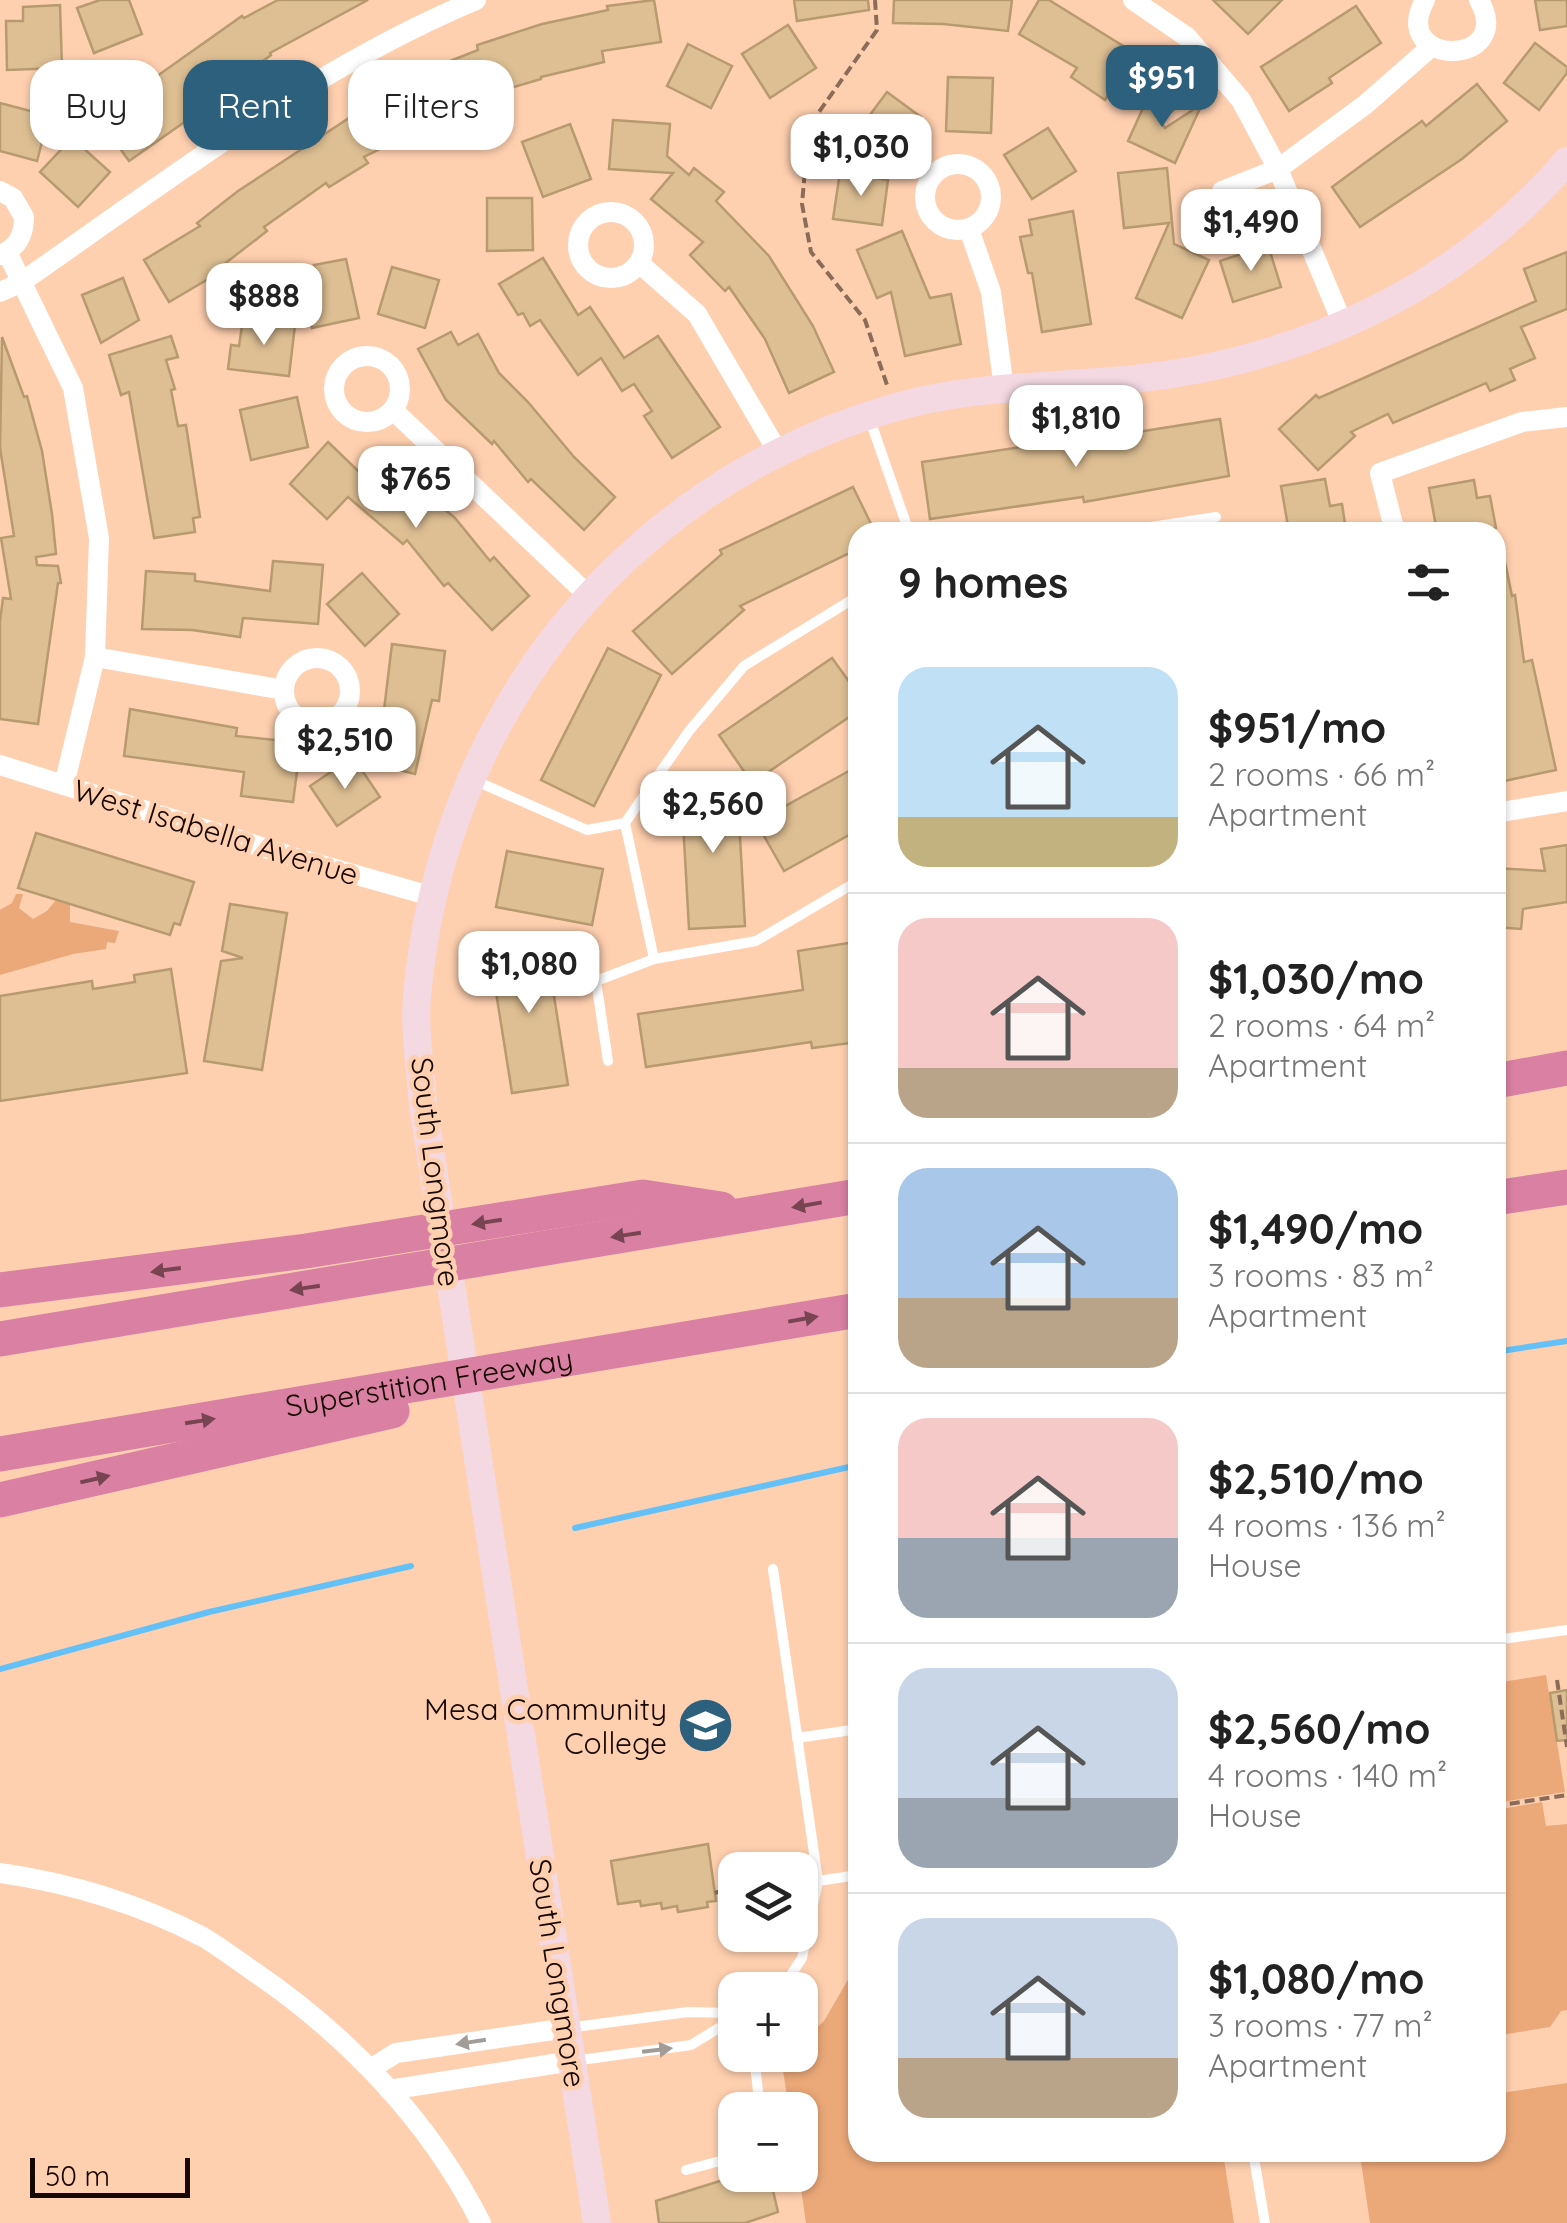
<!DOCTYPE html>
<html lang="en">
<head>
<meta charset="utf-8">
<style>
	body { margin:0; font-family:Quicksand,sans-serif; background:#f2f2f2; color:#222; height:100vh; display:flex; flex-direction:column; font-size:38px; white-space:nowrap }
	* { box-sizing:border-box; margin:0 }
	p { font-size:32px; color:#767676 }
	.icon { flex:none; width:55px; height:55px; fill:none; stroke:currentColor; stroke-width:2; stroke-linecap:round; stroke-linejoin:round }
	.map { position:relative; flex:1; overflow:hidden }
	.sheet { position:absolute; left:848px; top:522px; width:658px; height:1640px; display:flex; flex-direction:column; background:#fff; border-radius:30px; box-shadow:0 2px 8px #0004 }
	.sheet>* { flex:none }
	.banner { position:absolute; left:30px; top:60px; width:668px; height:90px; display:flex; gap:20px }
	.tools { position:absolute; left:718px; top:1852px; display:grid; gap:20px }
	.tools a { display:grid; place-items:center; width:100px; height:100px; border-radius:20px; background:#fff; box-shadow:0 2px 8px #0004; font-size:50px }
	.scale { position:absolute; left:30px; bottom:25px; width:160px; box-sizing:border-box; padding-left:10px; border:5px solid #160701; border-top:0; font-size:28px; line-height:35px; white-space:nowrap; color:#160701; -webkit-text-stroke:8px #ffd0b0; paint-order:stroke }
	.price { position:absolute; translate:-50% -85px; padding:0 22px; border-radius:20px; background:#fff; color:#222; font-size:32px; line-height:65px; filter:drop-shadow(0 2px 5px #0008) }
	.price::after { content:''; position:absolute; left:50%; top:60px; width:30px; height:22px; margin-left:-15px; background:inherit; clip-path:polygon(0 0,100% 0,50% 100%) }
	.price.selected { background:#2d607d; color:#fff }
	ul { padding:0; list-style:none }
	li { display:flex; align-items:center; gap:30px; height:250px; padding:0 50px }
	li+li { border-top:2px solid #e0e0e0 }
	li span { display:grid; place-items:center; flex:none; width:280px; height:200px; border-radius:30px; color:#555 }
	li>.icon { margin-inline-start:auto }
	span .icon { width:120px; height:120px; fill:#fffc; stroke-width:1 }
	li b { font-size:42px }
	h2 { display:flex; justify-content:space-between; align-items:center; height:120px; padding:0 50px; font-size:42px }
	.chip { padding:0 35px; border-radius:30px; background:#fff; box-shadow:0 2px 8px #0004; font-size:35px; line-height:90px }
	.chip.selected { background:#2d607d; color:#fff }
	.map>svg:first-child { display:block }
</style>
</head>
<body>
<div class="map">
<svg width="1567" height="2223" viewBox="0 0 1567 2223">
	<rect width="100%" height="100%" fill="#ffd0b0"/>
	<g fill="#eba878">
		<path d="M 16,894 L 23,894 L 19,908 L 33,919 L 47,911 L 56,900 L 70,902 L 70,922 L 119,931 L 115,943 L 107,942 L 106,949 L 73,954 L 0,975 L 0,910 L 12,903 Z"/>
		<path d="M 1546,1675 L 1565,1792 L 1495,1803 L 1495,1683 Z"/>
		<path d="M 1542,1802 L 1546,1826 L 1567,1824 L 1567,2010 L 1561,2011 L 1550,2027 L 1495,2036 L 1495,1810 Z"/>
		<path d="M 857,1964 L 858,2152 L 1223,2153 L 1234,2223 L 806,2223 L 799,2175 L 800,2110 L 789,2110 L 781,2057 L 800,2055 L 800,2043 L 824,2021 Z"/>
		<path d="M 1567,2083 L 1567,2223 L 1370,2223 L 1361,2162 L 1365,2153 L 1495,2152 L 1495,2094 Z"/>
	</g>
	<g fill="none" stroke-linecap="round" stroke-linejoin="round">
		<g stroke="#63c1f7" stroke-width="6">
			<path d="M 1495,1352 L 1567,1341"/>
			<path d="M 575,1528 L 858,1465"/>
			<path d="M 0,1669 L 209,1612 L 411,1566"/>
		</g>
	</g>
	<g fill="#debf93" stroke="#b89a6f" stroke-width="2.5">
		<path d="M 100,0 L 129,0 L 142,34 L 94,53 L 77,8 Z"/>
		<path d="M 278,0 L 368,0 L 270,53 L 271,55 L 221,92 L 223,95 L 129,161 L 101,122 L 152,84 L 150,81 L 242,16 L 244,18 Z"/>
		<path d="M 654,0 L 661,42 L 602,51 L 604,62 L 541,77 L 541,79 L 480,97 L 484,105 L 434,122 L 364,157 L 368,163 L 329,187 L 326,183 L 264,227 L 267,231 L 214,272 L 215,275 L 169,302 L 144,260 L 200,226 L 197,223 L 238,191 L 358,112 L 355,107 L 415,75 L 478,50 L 477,45 L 542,24 L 608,10 L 607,6 Z"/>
		<path d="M 794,0 L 868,0 L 869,10 L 797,21 Z"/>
		<path d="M 894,0 L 1012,0 L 1008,31 L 943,24 L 893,23 Z"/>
		<path d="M 1039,0 L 1049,0 L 1144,59 L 1121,93 L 1113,87 L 1105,100 L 1071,77 L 1077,68 L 1019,34 Z"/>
		<path d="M 1213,0 L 1282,0 L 1248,34 Z"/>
		<path d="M 1535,0 L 1567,0 L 1567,26 L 1540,30 Z"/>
		<path d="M 60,5 L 62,68 L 7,70 L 6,21 L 23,21 L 23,7 Z"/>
		<path d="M 1356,6 L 1381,43 L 1329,78 L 1332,83 L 1289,111 L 1261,67 Z"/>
		<path d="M 788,25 L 816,68 L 770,98 L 742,54 Z"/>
		<path d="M 1535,43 L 1567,67 L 1567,73 L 1539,110 L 1504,83 Z"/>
		<path d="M 688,44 L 732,66 L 711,108 L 667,86 Z"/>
		<path d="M 948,77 L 993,78 L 991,133 L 946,131 Z"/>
		<path d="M 1477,84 L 1507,121 L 1462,159 L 1360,227 L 1332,187 L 1422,121 L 1426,126 Z"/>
		<path d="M 887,92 L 921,117 L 890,160 L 855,135 Z"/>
		<path d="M 1149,95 L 1176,107 L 1161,122 L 1165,128 L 1202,104 L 1175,163 L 1128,141 Z"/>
		<path d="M 0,103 L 49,116 L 37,161 L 0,151 Z"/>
		<path d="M 613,120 L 670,124 L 667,156 L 689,175 L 694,168 L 724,192 L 716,201 L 769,256 L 813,326 L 834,372 L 789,393 L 765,339 L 729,287 L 725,291 L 690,255 L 703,242 L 651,199 L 673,173 L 609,169 Z"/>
		<path d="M 570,124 L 591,179 L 543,197 L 522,142 Z"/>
		<path d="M 1048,128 L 1076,171 L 1032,199 L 1004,155 Z"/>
		<path d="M 72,138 L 110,172 L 78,207 L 40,172 Z"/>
		<path d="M 1167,168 L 1174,244 L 1209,260 L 1182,318 L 1136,298 L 1169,223 L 1124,228 L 1118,173 Z"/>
		<path d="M 840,172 L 888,180 L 882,225 L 833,219 Z"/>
		<path d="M 487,198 L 532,198 L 533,250 L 487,251 Z"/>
		<path d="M 1073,211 L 1091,324 L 1042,332 L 1032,273 L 1028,273 L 1020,237 L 1032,235 L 1029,220 Z"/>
		<path d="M 902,231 L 930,298 L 951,294 L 961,344 L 905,356 L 891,292 L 877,298 L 857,250 Z"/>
		<path d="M 1268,245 L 1281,287 L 1233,302 L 1220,261 Z"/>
		<path d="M 1567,252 L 1567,309 L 1521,327 L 1535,358 L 1510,369 L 1515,380 L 1490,391 L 1486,383 L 1393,423 L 1388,414 L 1351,432 L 1355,436 L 1318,470 L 1279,429 L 1316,395 L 1319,398 L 1536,301 L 1524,269 Z"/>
		<path d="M 543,258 L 578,315 L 590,307 L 624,358 L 658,336 L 720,427 L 672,458 L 644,416 L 652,411 L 634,384 L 622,391 L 601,358 L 578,375 L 540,320 L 530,326 L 523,313 L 518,315 L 499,284 Z"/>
		<path d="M 346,259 L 359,318 L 312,328 L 301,279 L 317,276 L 314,265 Z"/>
		<path d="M 392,267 L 439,280 L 425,328 L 378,314 Z"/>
		<path d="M 123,278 L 139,320 L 101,343 L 82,295 Z"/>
		<path d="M 243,319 L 295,325 L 289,376 L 228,369 L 231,345 L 239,346 Z"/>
		<path d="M 451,332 L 458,345 L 478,334 L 499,373 L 528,402 L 574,457 L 615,497 L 584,530 L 531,479 L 528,482 L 494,441 L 492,444 L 446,400 L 418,349 Z"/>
		<path d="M 171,336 L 178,357 L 166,360 L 175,389 L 171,390 L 178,426 L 186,425 L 200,517 L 193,518 L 195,532 L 154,538 L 129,392 L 121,395 L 109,355 Z"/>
		<path d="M 2,337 L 24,397 L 27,396 L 42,451 L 52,514 L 56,554 L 36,557 L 37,565 L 58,566 L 61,583 L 58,583 L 38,724 L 0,719 L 0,621 L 3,598 L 11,599 L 1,538 L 14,536 L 0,448 Z"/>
		<path d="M 297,397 L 308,447 L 251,460 L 240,410 Z"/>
		<path d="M 1220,419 L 1229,476 L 1084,502 L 1083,497 L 930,519 L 922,462 L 1067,440 L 1068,443 Z"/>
		<path d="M 328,442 L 380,492 L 398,471 L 455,518 L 490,561 L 494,557 L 529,596 L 492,630 L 448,583 L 444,586 L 407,540 L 403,544 L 348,497 L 327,519 L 290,484 Z"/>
		<path d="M 1325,479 L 1330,506 L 1342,504 L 1346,530 L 1289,532 L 1281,486 Z"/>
		<path d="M 1474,480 L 1477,498 L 1490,496 L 1496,528 L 1473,532 L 1437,532 L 1429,488 Z"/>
		<path d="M 853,487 L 875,532 L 858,532 L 858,549 L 740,606 L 744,610 L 672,674 L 633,631 L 722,554 L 720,550 Z"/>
		<path d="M 1495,552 L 1503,552 L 1512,596 L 1515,595 L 1524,662 L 1532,660 L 1556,770 L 1495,783 Z"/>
		<path d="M 273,561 L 323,565 L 318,624 L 243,618 L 240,637 L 192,630 L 142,629 L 146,571 L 195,574 L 195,581 L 270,591 Z"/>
		<path d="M 362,573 L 399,614 L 365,646 L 327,604 Z"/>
		<path d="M 392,644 L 445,651 L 439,701 L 432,700 L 415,774 L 371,763 L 384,710 Z"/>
		<path d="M 608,648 L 661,675 L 594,806 L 541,780 Z"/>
		<path d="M 832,658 L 858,694 L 858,711 L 752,783 L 719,735 Z"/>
		<path d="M 130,709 L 237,728 L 236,736 L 285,741 L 283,754 L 299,756 L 293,802 L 241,796 L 244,772 L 124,756 Z"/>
		<path d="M 353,757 L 380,797 L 337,826 L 310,786 Z"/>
		<path d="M 858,766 L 858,830 L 784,871 L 756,822 Z"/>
		<path d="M 737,783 L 745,926 L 689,929 L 681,786 Z"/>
		<path d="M 36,833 L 194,882 L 180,925 L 174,923 L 170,935 L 18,888 Z"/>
		<path d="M 1567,845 L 1567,902 L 1523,909 L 1521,929 L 1495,927 L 1495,868 L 1545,871 L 1541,849 Z"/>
		<path d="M 507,851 L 603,869 L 592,925 L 496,907 Z"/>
		<path d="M 230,904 L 287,913 L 262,1070 L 204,1061 L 221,961 L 243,958 L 222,951 Z"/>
		<path d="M 545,939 L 568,1085 L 512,1093 L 489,948 Z"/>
		<path d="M 855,942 L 858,1042 L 812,1048 L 811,1042 L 646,1067 L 638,1014 L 803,990 L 798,951 Z"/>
		<path d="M 171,969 L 187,1073 L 0,1101 L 0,996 L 92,981 L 93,989 L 135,982 L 134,975 Z"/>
		<path d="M 1567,1690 L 1567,1740 L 1557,1741 L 1550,1693 Z"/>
		<path d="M 708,1844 L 716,1901 L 707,1902 L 708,1907 L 678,1912 L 677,1906 L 662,1909 L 661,1903 L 641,1906 L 640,1901 L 618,1904 L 611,1861 Z"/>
		<path d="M 739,2175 L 755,2175 L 757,2182 L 770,2178 L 778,2212 L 745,2223 L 659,2223 L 656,2201 Z"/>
	</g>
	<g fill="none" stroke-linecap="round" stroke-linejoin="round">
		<g stroke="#8b6c59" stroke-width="4" stroke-dasharray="10 5" stroke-linecap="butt">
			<path d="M 875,0 L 877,30 L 809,126 L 802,204 L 811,252 L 865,320 L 887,385"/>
			<path d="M 1557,1680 L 1567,1747"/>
			<path d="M 1495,1806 L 1567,1795"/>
			<path d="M 754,1870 L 768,1858 L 784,1856"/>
			<path d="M 715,1893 L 735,1886"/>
		</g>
		<g stroke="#fff" stroke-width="10">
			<path d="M 869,417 L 909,532"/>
			<path d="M 1118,532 L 1216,517"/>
			<path d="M 858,596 L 744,666 L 689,731 L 625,823 L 654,959 L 756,941 L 858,881"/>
			<path d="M 476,781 L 587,830 L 625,823"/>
			<path d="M 608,1061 L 596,981 L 654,959"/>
			<path d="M 773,1569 L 818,1881 L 802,1958 L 781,1990"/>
			<path d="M 1495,1640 L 1567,1630"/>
			<path d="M 797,1738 L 858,1729"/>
			<path d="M 818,1881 L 858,1875"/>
			<path d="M 567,2028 L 688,2012 L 735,2013"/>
			<path d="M 754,2055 L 760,2110"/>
			<path d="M 573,2061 L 691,2045 L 735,2018"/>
			<path d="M 1253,2152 L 1265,2223"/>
			<path d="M 686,2170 L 735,2157"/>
		</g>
		<g stroke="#fff" stroke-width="20">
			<path d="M 1133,0 L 1187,37 L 1241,100 L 1278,169 L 1344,327"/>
			<path d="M 1425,0 C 1388,68 1517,68 1479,0"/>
			<circle cx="958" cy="197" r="33"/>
			<path d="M 0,191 L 13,198 L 24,217 C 24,236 17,248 0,255"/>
			<path d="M 1222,191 L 1278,169 L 1366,104 L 1432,46"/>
			<circle cx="611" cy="245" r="33"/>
			<path d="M 969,229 L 991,292 L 1004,388"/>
			<path d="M 7,252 L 73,388 L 99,538 L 95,657 L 64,785"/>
			<path d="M 639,263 L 697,314 L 778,452"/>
			<path d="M 0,292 L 20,283 C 168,181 309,70 476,0"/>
			<circle cx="367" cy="389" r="33"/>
			<path d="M 393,410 L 589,596"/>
			<path d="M 1395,532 L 1380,473 L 1522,422 L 1567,417"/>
			<path d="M 95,657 L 284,690"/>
			<circle cx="317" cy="691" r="33"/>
			<path d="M 0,765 L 290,856 L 434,897"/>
			<path d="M 1495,813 L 1567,801"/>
			<path d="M 0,1873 C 70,1883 139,1904 203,1937 C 220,1947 237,1960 253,1971 C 347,2035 430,2121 481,2223"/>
			<path d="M 372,2068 L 396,2053 L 567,2028"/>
			<path d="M 389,2090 L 572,2061"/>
		</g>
		<path stroke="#f4d9e3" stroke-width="28" d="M 597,2223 L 423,1105 C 421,1070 414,1032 417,997 C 441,718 623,486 893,408 C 968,386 1047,387 1124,380 C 1294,364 1454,292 1567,161"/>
		<g stroke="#da80a3" stroke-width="35">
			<path d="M 1495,1081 L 1567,1068"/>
			<path d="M 1495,1198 L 1567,1187"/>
			<path d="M 0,1290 L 306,1251 L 643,1197 L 721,1209"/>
			<path d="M 0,1339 L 858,1196"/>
			<path id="s1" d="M 0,1454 L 858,1310"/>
			<path d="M 0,1500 L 392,1411"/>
		</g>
	</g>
	<defs><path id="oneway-solid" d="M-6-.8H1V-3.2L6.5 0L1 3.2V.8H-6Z" transform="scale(2.5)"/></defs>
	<g fill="#784452">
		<use href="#oneway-solid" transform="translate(807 1205) rotate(170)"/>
		<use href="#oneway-solid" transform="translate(487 1222) rotate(171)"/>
		<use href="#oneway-solid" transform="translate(626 1235) rotate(171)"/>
		<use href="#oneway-solid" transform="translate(166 1270) rotate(172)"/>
		<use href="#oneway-solid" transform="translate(305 1288) rotate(171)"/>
		<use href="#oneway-solid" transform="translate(803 1319) rotate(-10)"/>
		<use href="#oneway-solid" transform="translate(200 1421) rotate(-9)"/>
		<use href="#oneway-solid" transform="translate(95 1479) rotate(-13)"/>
	</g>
	<g fill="#a29c99">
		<use href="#oneway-solid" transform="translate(471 2042) rotate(171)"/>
		<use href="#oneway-solid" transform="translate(657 2050) rotate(-7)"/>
	</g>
	<defs>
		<symbol id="university-disc" viewBox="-11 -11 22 22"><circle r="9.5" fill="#2d607d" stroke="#ffd0b0"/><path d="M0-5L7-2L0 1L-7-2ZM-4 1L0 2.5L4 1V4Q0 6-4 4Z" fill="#fff"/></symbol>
	</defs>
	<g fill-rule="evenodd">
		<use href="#university-disc" x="674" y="1694" width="63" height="63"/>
	</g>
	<g text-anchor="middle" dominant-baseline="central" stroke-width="9" stroke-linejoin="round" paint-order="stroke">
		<g font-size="30" fill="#160701" stroke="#ffd0b0">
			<text transform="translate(216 832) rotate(17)">West Isabella Avenue</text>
			<text transform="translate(436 1172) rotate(83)">South Longmore</text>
			<text stroke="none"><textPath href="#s1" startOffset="435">Superstition Freeway</textPath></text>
			<text transform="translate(558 1973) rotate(81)">South Longmore</text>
		</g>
		<g font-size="30" fill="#160701" stroke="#ffd0b0" text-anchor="end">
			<text x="667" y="1709">Mesa Community<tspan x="667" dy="34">College</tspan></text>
		</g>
	</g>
</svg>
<div class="tools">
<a><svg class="icon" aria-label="layers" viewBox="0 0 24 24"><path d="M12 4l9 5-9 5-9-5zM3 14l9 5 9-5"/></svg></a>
<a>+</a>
<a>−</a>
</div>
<div class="scale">50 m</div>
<b class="price selected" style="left:1162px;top:130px">$951</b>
<b class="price" style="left:861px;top:199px">$1,030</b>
<b class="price" style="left:1251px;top:274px">$1,490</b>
<b class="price" style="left:264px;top:348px">$888</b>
<b class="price" style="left:1076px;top:470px">$1,810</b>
<b class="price" style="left:416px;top:531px">$765</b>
<b class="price" style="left:345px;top:792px">$2,510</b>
<b class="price" style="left:713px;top:856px">$2,560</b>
<b class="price" style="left:529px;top:1016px">$1,080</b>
<div class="banner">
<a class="chip">Buy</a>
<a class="chip selected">Rent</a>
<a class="chip">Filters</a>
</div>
<section class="sheet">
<h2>9 homes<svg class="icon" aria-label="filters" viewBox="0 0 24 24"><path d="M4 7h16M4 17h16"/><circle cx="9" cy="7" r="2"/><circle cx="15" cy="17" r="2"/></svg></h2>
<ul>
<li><span style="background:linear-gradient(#bfe0f5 75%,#c2b280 0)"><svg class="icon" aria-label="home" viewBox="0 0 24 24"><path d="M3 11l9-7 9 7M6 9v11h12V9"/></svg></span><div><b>$951/mo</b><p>2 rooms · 66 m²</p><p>Apartment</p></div></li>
<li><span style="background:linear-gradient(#f6c9c9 75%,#b9a48a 0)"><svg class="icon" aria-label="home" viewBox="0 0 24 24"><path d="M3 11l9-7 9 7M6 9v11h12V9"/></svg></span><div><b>$1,030/mo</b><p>2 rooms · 64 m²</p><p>Apartment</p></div></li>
<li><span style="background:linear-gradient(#a9c7e8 65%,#b9a48a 0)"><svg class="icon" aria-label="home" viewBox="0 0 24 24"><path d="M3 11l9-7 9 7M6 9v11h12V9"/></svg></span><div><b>$1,490/mo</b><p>3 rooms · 83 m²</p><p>Apartment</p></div></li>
<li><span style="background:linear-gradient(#f6c9c9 60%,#9aa5b1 0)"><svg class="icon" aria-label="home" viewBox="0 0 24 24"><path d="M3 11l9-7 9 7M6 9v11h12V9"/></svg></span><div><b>$2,510/mo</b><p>4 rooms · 136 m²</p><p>House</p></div></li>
<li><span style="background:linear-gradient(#c9d6e8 65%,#9aa5b1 0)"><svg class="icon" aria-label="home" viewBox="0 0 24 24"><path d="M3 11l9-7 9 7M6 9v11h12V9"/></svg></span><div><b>$2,560/mo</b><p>4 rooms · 140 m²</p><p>House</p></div></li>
<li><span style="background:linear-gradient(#c9d6e8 70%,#b9a48a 0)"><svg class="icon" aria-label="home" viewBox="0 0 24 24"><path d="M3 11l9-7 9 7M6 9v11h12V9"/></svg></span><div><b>$1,080/mo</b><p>3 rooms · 77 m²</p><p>Apartment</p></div></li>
</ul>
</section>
</div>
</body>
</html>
